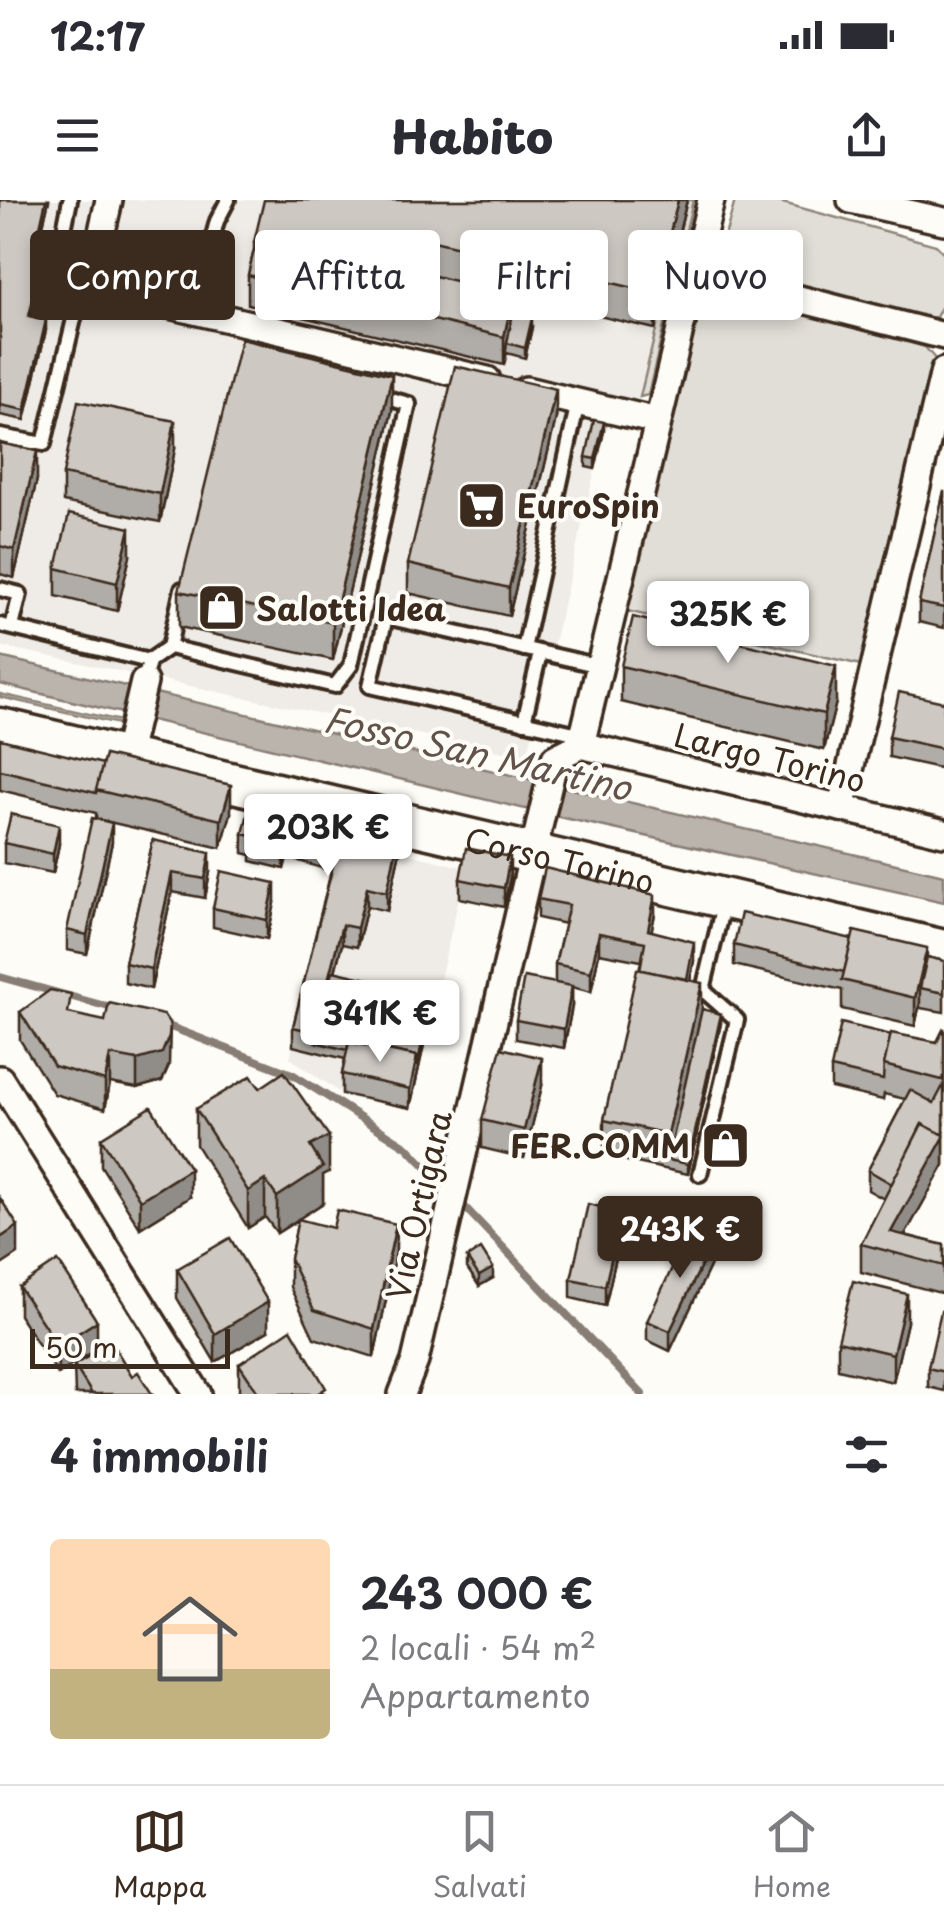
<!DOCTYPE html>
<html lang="it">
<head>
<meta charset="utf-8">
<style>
	body { margin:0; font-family:"Playpen Sans",sans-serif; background:#f7f7f7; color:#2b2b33; height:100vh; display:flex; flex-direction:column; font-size:38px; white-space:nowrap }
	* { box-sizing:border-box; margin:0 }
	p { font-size:32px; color:#7c7c81 }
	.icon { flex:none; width:55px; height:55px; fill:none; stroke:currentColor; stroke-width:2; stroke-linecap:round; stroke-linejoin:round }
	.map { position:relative; height:1194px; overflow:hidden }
	.drawer { display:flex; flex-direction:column; background:#fff; flex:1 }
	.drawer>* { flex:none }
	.top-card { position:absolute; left:30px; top:30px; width:885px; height:90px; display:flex; gap:20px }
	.scale { position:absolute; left:30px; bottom:25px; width:200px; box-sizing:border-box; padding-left:10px; border:5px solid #3b2a1e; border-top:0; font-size:28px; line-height:35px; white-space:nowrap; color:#3b2a1e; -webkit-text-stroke:8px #fdfcf7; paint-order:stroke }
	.price { position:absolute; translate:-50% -85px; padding:0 22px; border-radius:10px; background:#fff; color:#222; font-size:32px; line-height:65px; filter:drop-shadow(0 2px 5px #0008) }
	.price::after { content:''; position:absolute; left:50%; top:60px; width:30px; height:22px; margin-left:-15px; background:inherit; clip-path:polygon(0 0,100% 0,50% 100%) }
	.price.active { background:#3b2a1e; color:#fff }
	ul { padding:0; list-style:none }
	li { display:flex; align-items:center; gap:30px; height:250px; padding:0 50px }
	li span { display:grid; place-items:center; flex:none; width:280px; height:200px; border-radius:10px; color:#555 }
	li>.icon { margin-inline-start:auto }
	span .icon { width:120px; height:120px; fill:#fffc; stroke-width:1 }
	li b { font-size:42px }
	h2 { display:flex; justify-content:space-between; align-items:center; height:120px; padding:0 50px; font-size:42px }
	.pill { padding:0 35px; border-radius:10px; background:#fff; box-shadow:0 5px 15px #0003; font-size:35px; line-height:90px }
	.pill.active { background:#3b2a1e; color:#fff }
	.status { display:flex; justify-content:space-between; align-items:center; height:70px; padding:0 50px; background:#fff; direction:ltr }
	.status svg { height:28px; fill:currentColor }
	header { display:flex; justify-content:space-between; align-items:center; height:130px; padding:0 50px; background:#fff; font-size:45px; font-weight:800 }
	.tab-bar { display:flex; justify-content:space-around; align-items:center; height:140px; border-top:2px solid #e1e1e2; background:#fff; font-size:28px; color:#7c7c81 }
	.tab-bar a { display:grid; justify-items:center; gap:5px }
	.tab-bar .active { color:#3b2a1e }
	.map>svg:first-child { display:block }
</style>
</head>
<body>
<div class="status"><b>12:17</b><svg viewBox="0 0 49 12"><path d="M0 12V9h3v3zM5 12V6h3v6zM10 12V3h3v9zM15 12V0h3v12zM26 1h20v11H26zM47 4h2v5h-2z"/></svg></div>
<header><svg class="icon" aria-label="menu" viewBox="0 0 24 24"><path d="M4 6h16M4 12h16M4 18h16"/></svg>Habito<svg class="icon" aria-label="share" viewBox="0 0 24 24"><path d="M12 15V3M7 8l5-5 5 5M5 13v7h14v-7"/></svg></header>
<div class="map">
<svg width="944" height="1194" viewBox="0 0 944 1194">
	<rect width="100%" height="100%" fill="#fdfcf7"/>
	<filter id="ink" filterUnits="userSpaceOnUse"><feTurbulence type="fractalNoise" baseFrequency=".01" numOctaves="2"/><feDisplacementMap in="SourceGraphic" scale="20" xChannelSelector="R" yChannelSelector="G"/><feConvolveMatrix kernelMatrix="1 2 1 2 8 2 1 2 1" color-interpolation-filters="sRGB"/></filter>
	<g filter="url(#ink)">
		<g fill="#efece7">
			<path d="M 0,0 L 687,0 L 639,197 L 604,232 L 527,557 L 0,446 Z"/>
			<path d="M 344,638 L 466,668 L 410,908 L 342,894 L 290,858 Z"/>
		</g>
		<g fill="#e1ded7" stroke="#8e847a" stroke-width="2.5">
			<path d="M 687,0 L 693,0 L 648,195 L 640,197 Z"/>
			<path d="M 772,0 L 936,45 L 944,53 L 944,102 L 936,117 L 914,118 L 718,61 L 735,1 Z"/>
			<path d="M 713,92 L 729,93 L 925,147 L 936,160 L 861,465 L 627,411 L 698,106 Z"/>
			<path d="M 0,494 L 120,521 L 119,524 L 0,497 Z"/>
		</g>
		<path fill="#bbb4ad" stroke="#887d74" stroke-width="2.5" d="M 0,457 L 944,675 L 944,702 L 555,616 L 0,484 Z"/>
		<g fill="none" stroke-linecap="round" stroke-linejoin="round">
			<g stroke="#887d74" stroke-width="8">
				<path d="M 0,777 L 116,809"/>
				<path d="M 163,824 L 292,874 L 407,947 L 449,991"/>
				<path d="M 459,1001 L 642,1194"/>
			</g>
			<defs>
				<g id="service">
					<path d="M 62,52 L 104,78 L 80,94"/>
					<path d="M 193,111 L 217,21 L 228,0"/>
					<path d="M 0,236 L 44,244 L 80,94 L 60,50 L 70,0"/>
					<path d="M 0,389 L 20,394 L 12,427"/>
					<path d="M 0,425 L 149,461"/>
					<path d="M 169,447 L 182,389"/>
					<path d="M 524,449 L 578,202"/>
					<path d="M 144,482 L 149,461 L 169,447 L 335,486 L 351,465 L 409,204 L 379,196"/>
					<path d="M 524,522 L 540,453"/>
					<path d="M 583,535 L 370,486 L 386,417 L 600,466"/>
					<path d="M 700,974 L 737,820 L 703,790 L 724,701"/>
				</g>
				<g id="minor">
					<path d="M 109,0 C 101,40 84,78 131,96 L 487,180"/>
					<path d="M 851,0 L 944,21"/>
					<path d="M 694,72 L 944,136"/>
					<path d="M 526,190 L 657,221"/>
					<path d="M 581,545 L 944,633"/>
					<path d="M 126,558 L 144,482"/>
					<path d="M 841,608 L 944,171"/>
					<path d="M 0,879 L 198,1194"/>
					<path d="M 402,1194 L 415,1161 L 555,558 L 581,545 L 711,0"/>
				</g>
				<g id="secondary">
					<path id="s1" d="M 0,528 L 944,750"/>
				</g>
			</defs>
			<use href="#service" stroke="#3b2a1e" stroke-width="20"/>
			<use href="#minor" stroke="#3b2a1e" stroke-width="32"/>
			<use href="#secondary" stroke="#3b2a1e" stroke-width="45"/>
			<use href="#service" stroke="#fdfcf7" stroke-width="12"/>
			<use href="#minor" stroke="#fdfcf7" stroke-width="25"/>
			<use href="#secondary" stroke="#fdfcf7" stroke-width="38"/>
		</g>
		<g fill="#b0aca7" stroke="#3b2a1e" stroke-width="2.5" fill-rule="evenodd">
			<path d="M 0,0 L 49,0 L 39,41 L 46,53 L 32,117 L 46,130 L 25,220 L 0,215 Z"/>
			<path d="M 687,0 L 655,129 L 513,96 L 513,113 L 532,127 L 525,158 L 507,153 L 504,165 L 248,104 L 248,75 L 254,50 L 254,42 ZM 421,74 L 435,77 L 431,92 L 417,88 Z"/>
			<path d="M 392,211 L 333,460 L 179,427 L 179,391 Z"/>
			<path d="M 556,218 L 509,416 L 408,393 L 408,364 Z"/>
			<path d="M 604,231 L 595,269 L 586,267 L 586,257 Z"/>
			<path d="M 0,243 L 37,279 L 14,378 L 0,374 Z"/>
			<path d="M 175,249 L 160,322 L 63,302 L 63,274 Z"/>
			<path d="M 944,291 L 944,428 L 919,422 L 919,403 Z"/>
			<path d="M 130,356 L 117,411 L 56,396 L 56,368 Z"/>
			<path d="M 621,466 L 836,502 L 824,550 L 621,502 Z"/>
			<path d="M 944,502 L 944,569 L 889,557 L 889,537 Z"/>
			<path d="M 0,539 L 231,613 L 221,648 L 96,619 L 96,613 L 0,590 Z"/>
			<path d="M 243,634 L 400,651 L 387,711 L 367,706 L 357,747 L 342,744 L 335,772 L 433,804 L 410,908 L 342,894 L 342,874 L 345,859 L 293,846 L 293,827 L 331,671 L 287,657 L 284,669 L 251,661 L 251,655 L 243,653 Z"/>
			<path d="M 153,640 L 210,672 L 205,698 L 172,692 L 151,789 L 125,783 L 125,763 Z"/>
			<path d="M 112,642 L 87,754 L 67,750 L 67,730 Z"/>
			<path d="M 4,643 L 59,644 L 53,673 L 4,663 Z"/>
			<path d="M 510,677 L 504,707 L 460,698 L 460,679 Z"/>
			<path d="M 538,699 L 655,714 L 651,731 L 694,761 L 690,780 L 702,809 L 721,823 L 688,974 L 604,956 L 604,920 L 641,761 L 599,753 L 591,792 L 572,787 L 572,806 L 564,848 L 516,839 L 516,820 L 555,783 L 555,764 L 565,724 L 538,718 Z"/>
			<path d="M 275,703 L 267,739 L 213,727 L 213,708 Z"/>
			<path d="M 734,745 L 927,757 L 944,761 L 944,812 L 920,808 L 920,803 L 915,826 L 842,809 L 842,790 L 734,765 Z"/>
			<path d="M 20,812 L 71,814 L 169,865 L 162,881 L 137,888 L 110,883 L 105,909 L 54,894 L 20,840 Z"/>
			<path d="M 944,828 L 944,965 L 905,1035 L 944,1045 L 944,1094 L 861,1072 L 861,1044 L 884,999 L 868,990 L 868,970 L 905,899 L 884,894 L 883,900 L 831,888 L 831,868 L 891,835 L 937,842 Z"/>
			<path d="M 542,886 L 524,958 L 482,948 L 482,920 Z"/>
			<path d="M 196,909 L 329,972 L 323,975 L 323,1003 L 298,1019 L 396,1052 L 374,1157 L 314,1138 L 290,1087 L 290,1059 L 298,1020 L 277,1033 L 265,1017 L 248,1028 L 196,945 Z"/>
			<path d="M 101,938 L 190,997 L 140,1028 L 101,966 Z"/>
			<path d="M 622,1031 L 605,1106 L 571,1098 L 571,1079 Z"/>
			<path d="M 467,1058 L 493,1078 L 479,1086 L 467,1068 Z"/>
			<path d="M 713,1060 L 670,1151 L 647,1140 L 647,1121 Z"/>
			<path d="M 177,1069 L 268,1131 L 215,1162 L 177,1098 Z"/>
			<path d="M 19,1087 L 97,1149 L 58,1174 L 19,1115 Z"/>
			<path d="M 944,1112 L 944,1191 L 928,1187 L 928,1168 Z"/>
			<path d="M 907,1122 L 893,1182 L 838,1169 L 838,1141 Z"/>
			<path d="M 239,1164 L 326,1194 L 241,1194 L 239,1192 Z"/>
			<path d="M 74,1165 L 132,1176 L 152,1194 L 75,1194 Z"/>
		</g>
		<g fill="#908c88" stroke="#3b2a1e" stroke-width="2.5">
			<path d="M 46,0 L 49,0 L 37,51 L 37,41 Z"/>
			<path d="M 678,0 L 687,0 L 655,129 L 655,93 Z"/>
			<path d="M 421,38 L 421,74 L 411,115 L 411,79 Z"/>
			<path d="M 46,43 L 46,53 L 29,126 L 29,116 Z"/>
			<path d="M 513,95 L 513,123 L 507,143 L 504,165 L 504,137 Z"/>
			<path d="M 532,118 L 532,127 L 525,158 L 525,148 Z"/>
			<path d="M 46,120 L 46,130 L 25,220 L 25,210 Z"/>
			<path d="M 392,175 L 392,211 L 333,460 L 333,423 Z"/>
			<path d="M 556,189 L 556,218 L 509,416 L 509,388 Z"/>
			<path d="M 175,221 L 175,249 L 160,322 L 160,294 Z"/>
			<path d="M 604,222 L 604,231 L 595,269 L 595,259 Z"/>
			<path d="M 37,251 L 37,279 L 14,378 L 14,350 Z"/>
			<path d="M 130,328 L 130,356 L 117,411 L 117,383 Z"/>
			<path d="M 836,466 L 836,502 L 824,550 L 824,514 Z"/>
			<path d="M 231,585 L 231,613 L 221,648 L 221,620 Z"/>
			<path d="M 112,623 L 112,642 L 87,754 L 87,735 Z"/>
			<path d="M 59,625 L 59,644 L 53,673 L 53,654 Z"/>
			<path d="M 400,631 L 400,651 L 387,711 L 387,692 Z"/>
			<path d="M 287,638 L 287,657 L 284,669 L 284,650 Z"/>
			<path d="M 210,653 L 210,672 L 205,698 L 205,679 Z"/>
			<path d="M 510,657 L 510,677 L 504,707 L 504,688 Z"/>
			<path d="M 172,673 L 172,692 L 151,789 L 151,769 Z"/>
			<path d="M 275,683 L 275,703 L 267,739 L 267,720 Z"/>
			<path d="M 367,687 L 367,706 L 357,747 L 357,728 Z"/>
			<path d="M 655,695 L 655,714 L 648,749 L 648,730 Z"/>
			<path d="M 342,725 L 342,744 L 317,843 L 315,842 L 315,832 Z"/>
			<path d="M 599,733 L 599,753 L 591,792 L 591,772 Z"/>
			<path d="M 694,742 L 694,761 L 683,815 L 683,795 Z"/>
			<path d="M 927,748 L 927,776 L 920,788 L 920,803 L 915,826 L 915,798 Z"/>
			<path d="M 702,783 L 702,819 L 668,960 L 668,934 Z"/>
			<path d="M 572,786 L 572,806 L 564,848 L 564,829 Z"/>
			<path d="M 433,794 L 433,804 L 410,908 L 410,889 Z"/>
			<path d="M 721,814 L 721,823 L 688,974 L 688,964 Z"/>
			<path d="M 170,824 L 169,865 L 162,881 L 137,888 L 137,860 Z"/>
			<path d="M 110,855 L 110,883 L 105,909 L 105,881 Z"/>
			<path d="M 542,858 L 542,886 L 524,958 L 524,930 Z"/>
			<path d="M 329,936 L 329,972 L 323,975 L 323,1003 L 277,1033 L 277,997 L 310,946 Z"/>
			<path d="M 944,937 L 944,965 L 895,1053 L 891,1032 Z"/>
			<path d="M 190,969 L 190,997 L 140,1028 L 140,1000 Z"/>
			<path d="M 265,980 L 265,1017 L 248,1028 L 248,991 Z"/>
			<path d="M 622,1012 L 622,1031 L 605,1106 L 605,1086 Z"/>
			<path d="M 396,1024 L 396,1052 L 374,1157 L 374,1129 Z"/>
			<path d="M 18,1026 L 18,1054 L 0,1066 L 0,1038 Z"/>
			<path d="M 713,1041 L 713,1060 L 670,1151 L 670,1131 Z"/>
			<path d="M 493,1068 L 493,1078 L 479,1086 L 479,1076 Z"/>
			<path d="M 907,1094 L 907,1122 L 893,1182 L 893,1154 Z"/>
			<path d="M 268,1102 L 268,1131 L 215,1162 L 215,1134 Z"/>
			<path d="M 97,1121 L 97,1149 L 58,1174 L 58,1146 Z"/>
		</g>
		<g fill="#cdc8c2" stroke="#3b2a1e" stroke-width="2.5">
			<path d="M 0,0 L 46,0 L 37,41 L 46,43 L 29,116 L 46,120 L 25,210 L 0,205 Z"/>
			<path d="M 264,0 L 678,0 L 655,93 L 421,38 L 411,79 L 254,42 Z"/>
			<path d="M 254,50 L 431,92 L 435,76 L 513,95 L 504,137 L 248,75 Z"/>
			<path d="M 513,113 L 532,118 L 525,148 L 507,143 Z"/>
			<path d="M 241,139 L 392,175 L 333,423 L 179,391 Z"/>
			<path d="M 455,166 L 556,189 L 509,388 L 408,364 Z"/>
			<path d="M 78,201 L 175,221 L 160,294 L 63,274 Z"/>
			<path d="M 594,220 L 604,222 L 595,259 L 586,257 Z"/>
			<path d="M 0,243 L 37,251 L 14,350 L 0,346 Z"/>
			<path d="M 944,291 L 944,408 L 919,403 Z"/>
			<path d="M 69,314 L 130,328 L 117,383 L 56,368 Z"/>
			<path d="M 633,417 L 836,466 L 824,514 L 621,466 Z"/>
			<path d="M 899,492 L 944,502 L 944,549 L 889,537 Z"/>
			<path d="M 0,539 L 103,564 L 96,593 L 0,570 Z"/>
			<path d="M 105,555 L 231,585 L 221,620 L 96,590 Z"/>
			<path d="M 252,597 L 400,631 L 387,692 L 367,687 L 357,728 L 342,725 L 315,832 L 293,827 L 336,653 L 287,638 L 284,650 L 251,642 L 252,636 L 243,634 Z"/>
			<path d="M 11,614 L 59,625 L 53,654 L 4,643 Z"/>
			<path d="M 92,618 L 112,623 L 87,735 L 67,730 Z"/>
			<path d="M 153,640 L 210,653 L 205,679 L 172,673 L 151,769 L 125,763 Z"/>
			<path d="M 466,648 L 510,657 L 504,688 L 460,679 Z"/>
			<path d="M 545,668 L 655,695 L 648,730 L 694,742 L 687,779 L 640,770 L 645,742 L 599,733 L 591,772 L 555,764 L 569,705 L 538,699 Z"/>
			<path d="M 221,671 L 275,683 L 267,720 L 213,708 Z"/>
			<path d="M 741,713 L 852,739 L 844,772 L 734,745 Z"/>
			<path d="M 854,731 L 927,748 L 915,798 L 842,780 Z"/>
			<path d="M 927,757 L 944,761 L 944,793 L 920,788 Z"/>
			<path d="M 637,769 L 702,783 L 668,934 L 604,920 Z"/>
			<path d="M 333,771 L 433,794 L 417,866 L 417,856 L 349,842 L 347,850 L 315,842 Z"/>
			<path d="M 524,777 L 572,786 L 564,829 L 516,820 Z"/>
			<path d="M 50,790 L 71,794 L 68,813 L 105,821 L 109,803 L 164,815 L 170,824 L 169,836 L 162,853 L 137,860 L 110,855 L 105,881 L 54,866 L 20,812 Z"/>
			<path d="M 702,809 L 721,814 L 688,964 L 668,960 Z"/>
			<path d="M 841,823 L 891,835 L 884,865 L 883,880 L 831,868 Z"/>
			<path d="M 944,828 L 944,875 L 942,880 L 884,865 L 891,833 L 937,842 Z"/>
			<path d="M 349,842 L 417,856 L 410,889 L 342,874 Z"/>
			<path d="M 501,848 L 542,858 L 524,930 L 482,920 Z"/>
			<path d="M 284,872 L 329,936 L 310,946 L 323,967 L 277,997 L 265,980 L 248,991 L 196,909 L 251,876 L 260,888 Z"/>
			<path d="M 944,884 L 944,935 L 922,924 L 892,984 L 868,970 L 910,890 L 934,903 Z"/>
			<path d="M 151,907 L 190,969 L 140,1000 L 101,938 Z"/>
			<path d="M 922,924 L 944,935 L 944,937 L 891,1032 L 944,1045 L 944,1066 L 861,1044 Z"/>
			<path d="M 0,998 L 18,1026 L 0,1038 Z"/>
			<path d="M 588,1004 L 622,1012 L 605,1086 L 571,1079 Z"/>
			<path d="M 337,1010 L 396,1024 L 374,1129 L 314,1110 L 290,1059 L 298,1019 L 333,1028 Z"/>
			<path d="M 690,1030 L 713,1041 L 670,1131 L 647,1121 Z"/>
			<path d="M 230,1038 L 268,1102 L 215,1134 L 177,1069 Z"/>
			<path d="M 481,1049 L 493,1068 L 479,1076 L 467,1058 Z"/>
			<path d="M 58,1061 L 97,1121 L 58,1146 L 19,1087 Z"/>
			<path d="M 853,1081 L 907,1094 L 893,1154 L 838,1141 Z"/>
			<path d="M 941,1111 L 944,1112 L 944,1172 L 928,1168 Z"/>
			<path d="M 291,1129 L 326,1188 L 317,1194 L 259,1194 L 239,1164 Z"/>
			<path d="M 112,1143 L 132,1176 L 138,1172 L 152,1194 L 92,1194 L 74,1165 Z"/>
		</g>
	</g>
	<defs>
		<symbol id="supermarket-square" viewBox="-11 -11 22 22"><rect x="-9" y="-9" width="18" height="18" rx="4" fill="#3b2a1e" stroke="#fdfcf7"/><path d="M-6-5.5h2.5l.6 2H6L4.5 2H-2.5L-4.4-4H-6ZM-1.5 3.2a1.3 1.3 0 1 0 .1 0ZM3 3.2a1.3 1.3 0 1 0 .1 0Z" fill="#fff"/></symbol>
		<symbol id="shop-square" viewBox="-11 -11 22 22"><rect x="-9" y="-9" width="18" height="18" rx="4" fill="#3b2a1e" stroke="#fdfcf7"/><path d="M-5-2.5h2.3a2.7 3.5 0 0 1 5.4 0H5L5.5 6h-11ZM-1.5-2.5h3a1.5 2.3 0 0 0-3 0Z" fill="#fff"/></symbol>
	</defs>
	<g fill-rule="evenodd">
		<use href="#supermarket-square" x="454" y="278" width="55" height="55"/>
		<use href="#shop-square" x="194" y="380" width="55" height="55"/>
		<use href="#shop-square" x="698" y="918" width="55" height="55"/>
	</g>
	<g text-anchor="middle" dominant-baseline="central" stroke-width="8" stroke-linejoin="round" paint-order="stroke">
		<g font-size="32" font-weight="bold" fill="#3b2a1e" stroke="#fdfcf7" text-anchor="start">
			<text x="517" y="305">EuroSpin</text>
			<text x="256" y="408">Salotti Idea</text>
			<text x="690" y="945" text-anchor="end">FER.COMM</text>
		</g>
		<g font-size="32" fill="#3b2a1e" stroke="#fdfcf7">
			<text transform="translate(770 557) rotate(14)">Largo Torino</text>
			<text stroke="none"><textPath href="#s1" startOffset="575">Corso Torino</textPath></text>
			<text transform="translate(418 1005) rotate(-77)">Via Ortigara</text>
		</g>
		<g font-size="35" font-style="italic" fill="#615349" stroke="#fdfcf7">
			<text transform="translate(478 552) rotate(13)">Fosso San Martino</text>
		</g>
	</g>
</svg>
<div class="scale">50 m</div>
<b class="price" style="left:728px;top:466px">325K €</b>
<b class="price" style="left:328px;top:679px">203K €</b>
<b class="price" style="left:380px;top:865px">341K €</b>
<b class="price active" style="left:680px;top:1081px">243K €</b>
<div class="top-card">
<a class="pill active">Compra</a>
<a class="pill">Affitta</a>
<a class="pill">Filtri</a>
<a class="pill">Nuovo</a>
</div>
</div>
<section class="drawer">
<h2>4 immobili<svg class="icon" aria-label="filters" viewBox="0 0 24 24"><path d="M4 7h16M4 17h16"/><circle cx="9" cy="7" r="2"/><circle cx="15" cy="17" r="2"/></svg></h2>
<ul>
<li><span style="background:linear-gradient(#ffd9b3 65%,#c2b280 0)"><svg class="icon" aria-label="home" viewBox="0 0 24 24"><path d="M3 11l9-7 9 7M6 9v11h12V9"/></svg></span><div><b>243 000 €</b><p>2 locali · 54 m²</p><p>Appartamento</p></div></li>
</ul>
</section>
<nav class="tab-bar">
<a class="active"><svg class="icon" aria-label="map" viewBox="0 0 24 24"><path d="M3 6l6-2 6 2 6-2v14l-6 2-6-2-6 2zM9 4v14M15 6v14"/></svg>Mappa</a>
<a><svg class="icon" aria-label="saved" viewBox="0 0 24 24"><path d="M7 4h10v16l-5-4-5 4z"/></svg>Salvati</a>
<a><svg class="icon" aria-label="home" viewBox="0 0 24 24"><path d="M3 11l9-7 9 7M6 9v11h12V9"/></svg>Home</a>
</nav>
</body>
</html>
